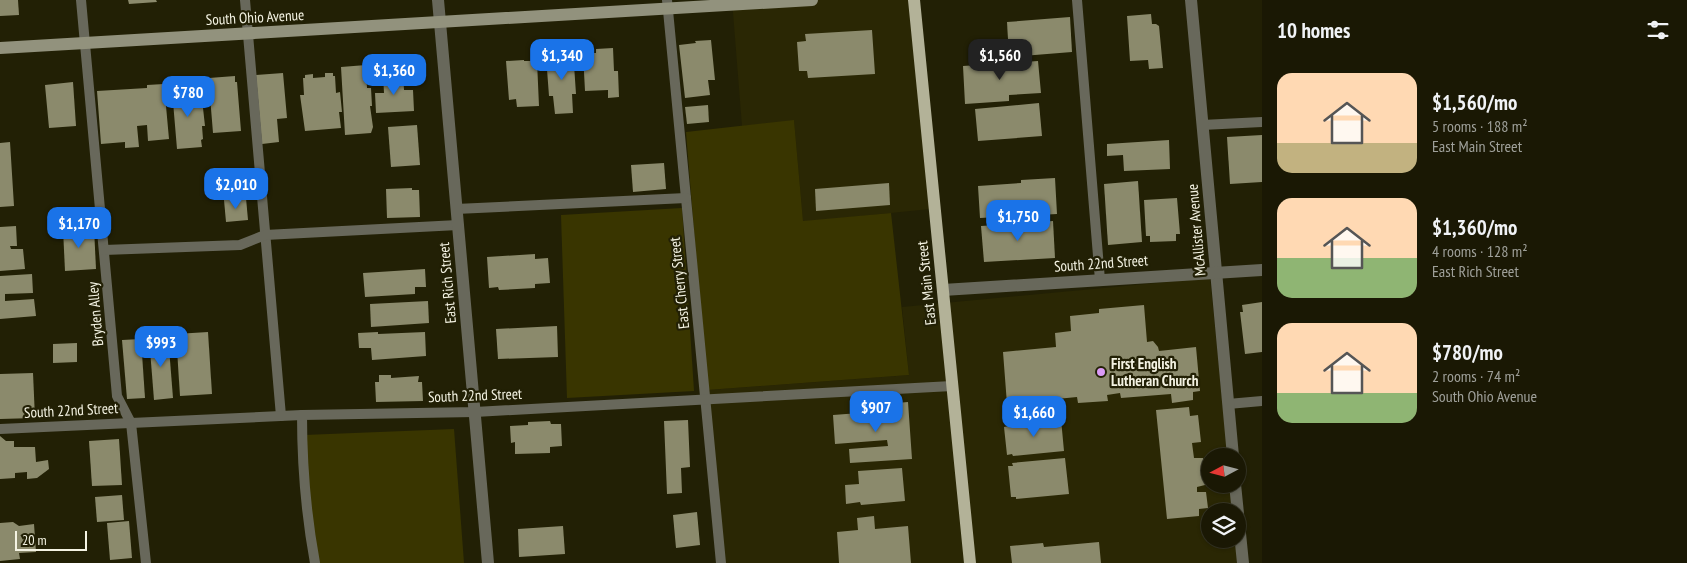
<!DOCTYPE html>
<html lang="en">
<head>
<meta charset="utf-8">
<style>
	body { margin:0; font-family:"PT Sans Narrow",sans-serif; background:#23210e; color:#f1f3f6; height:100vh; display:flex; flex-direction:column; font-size:19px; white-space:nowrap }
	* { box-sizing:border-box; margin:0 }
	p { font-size:16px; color:#9fa09a }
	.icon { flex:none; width:28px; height:28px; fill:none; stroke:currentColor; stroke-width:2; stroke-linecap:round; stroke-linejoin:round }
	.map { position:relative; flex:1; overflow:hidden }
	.drawer { display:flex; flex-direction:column; background:#1a1804; width:425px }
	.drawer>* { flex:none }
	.needle { width:32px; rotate:263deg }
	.fabs { position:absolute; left:1201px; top:448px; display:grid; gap:10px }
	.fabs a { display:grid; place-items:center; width:45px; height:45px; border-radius:50%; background:#1a1804; box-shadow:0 1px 4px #0004,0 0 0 1px #383726; font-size:25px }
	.scale { position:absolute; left:15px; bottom:12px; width:72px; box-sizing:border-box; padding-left:5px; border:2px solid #f4f3e3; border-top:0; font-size:14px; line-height:18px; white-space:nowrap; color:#f4f3e3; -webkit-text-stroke:4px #222005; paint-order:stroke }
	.price { position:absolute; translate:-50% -42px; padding:0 11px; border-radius:10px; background:#1a73e8; color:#fff; font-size:16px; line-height:32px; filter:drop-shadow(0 1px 2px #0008) }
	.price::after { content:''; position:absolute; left:50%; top:30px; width:15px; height:11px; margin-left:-8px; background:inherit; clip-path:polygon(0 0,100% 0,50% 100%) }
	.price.selected { background:#222; color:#fff }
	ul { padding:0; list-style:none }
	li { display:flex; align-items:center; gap:15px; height:125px; padding:0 15px }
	li span { display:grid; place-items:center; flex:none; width:140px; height:100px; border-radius:15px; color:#555 }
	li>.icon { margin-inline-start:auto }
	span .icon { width:60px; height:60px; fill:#fffc; stroke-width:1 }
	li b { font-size:21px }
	h2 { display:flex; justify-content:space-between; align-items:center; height:60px; padding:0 15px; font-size:21px }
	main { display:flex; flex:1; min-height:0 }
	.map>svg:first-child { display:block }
</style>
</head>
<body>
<main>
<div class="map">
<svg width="1262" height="563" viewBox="0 0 1262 563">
	<rect width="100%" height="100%" fill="#222005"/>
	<g fill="#2a2704">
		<path d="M 732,0 L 908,0 L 930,209 L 803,222 L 794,121 L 742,126 Z"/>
		<path d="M 1210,278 L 1228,456 L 1210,456 L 1210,484 L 1230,484 L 1233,511 L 1210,511 L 1210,539 L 1236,539 L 1238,563 L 720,563 L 707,390 L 909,375 L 902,307 Z"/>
	</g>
	<g fill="#393500">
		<path d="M 794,120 L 803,221 L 891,213 L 909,375 L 707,390 L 686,132 Z"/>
		<path d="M 682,208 L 694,391 L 567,398 L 561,215 Z"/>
		<path d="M 454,429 L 464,563 L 316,563 L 304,435 Z"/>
	</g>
	<g fill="#8b8a6c">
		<path d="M 0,0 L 18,0 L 19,15 L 0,16 Z"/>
		<path d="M 128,0 L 156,0 L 157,2 L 129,4 Z"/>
		<path d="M 1151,14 L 1152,24 L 1156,24 L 1159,26 L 1163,68 L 1149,69 L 1148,60 L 1130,61 L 1127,16 Z"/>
		<path d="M 1070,17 L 1072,52 L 1009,57 L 1007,22 Z"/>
		<path d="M 872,30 L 875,74 L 808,78 L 807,71 L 799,71 L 797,42 L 806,41 L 805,34 Z"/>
		<path d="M 711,40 L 715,80 L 708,80 L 710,95 L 685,98 L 679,45 L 696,43 L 695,41 Z"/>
		<path d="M 613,48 L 614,71 L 618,71 L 619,97 L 608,98 L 608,90 L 585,91 L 583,53 L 596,53 L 596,49 Z"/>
		<path d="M 573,50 L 576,94 L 572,94 L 573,113 L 555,114 L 553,96 L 549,96 L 546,56 L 560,55 L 560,51 Z"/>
		<path d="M 524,60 L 524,61 L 537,61 L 539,106 L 517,107 L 516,99 L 509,100 L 506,61 Z"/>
		<path d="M 1038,61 L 1041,93 L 1009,95 L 1009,101 L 965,104 L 963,66 Z"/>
		<path d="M 366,65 L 367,88 L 371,88 L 372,106 L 370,106 L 373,127 L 371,133 L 345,135 L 341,67 Z"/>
		<path d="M 283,73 L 287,118 L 277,119 L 279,142 L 262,144 L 256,75 Z"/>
		<path d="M 325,73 L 333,73 L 333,76 L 335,76 L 336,93 L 340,92 L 342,112 L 339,112 L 341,128 L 305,131 L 300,95 L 304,95 L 303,78 L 305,78 L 305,75 L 313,74 L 313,78 L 325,77 Z"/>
		<path d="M 403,74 L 404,90 L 413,90 L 414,111 L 376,113 L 375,93 L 384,93 L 383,75 Z"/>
		<path d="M 235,76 L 235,82 L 237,82 L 241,131 L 213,133 L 209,84 L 210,84 L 209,78 Z"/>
		<path d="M 73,82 L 76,126 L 49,128 L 45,85 Z"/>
		<path d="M 164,84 L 169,139 L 148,141 L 147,125 L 137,126 L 139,147 L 125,148 L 125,142 L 101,144 L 97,91 L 147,88 L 147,85 Z"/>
		<path d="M 198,87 L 200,108 L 203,108 L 205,126 L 202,126 L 203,139 L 201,140 L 202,147 L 177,149 L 172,90 Z"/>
		<path d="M 1039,103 L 1042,136 L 978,141 L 975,109 Z"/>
		<path d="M 708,105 L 709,122 L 687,124 L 685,107 Z"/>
		<path d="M 417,125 L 420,165 L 391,167 L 388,127 Z"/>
		<path d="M 1262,135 L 1262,182 L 1230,184 L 1227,137 Z"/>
		<path d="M 1169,140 L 1170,169 L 1124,171 L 1123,155 L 1107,156 L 1107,144 Z"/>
		<path d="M 10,142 L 14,206 L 0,207 L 0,143 Z"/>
		<path d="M 664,163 L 666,189 L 633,192 L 631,165 Z"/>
		<path d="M 1055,178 L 1057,214 L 980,218 L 978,186 L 1021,183 L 1021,180 Z"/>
		<path d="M 1138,181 L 1142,242 L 1108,245 L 1104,184 Z"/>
		<path d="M 889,183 L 890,205 L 816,211 L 815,189 Z"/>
		<path d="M 412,188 L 412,190 L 419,190 L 420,217 L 387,218 L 386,189 Z"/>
		<path d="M 246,198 L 248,220 L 226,222 L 224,200 Z"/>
		<path d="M 1177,198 L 1180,234 L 1176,234 L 1176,241 L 1150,242 L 1150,236 L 1146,236 L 1144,200 Z"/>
		<path d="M 1053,221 L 1055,258 L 984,262 L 981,226 Z"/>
		<path d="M 16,226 L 17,246 L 10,246 L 11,249 L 23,249 L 25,269 L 0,271 L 0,227 Z"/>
		<path d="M 94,228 L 96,269 L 65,271 L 63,229 Z"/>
		<path d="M 535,254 L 535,259 L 548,258 L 550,283 L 535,284 L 535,288 L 499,290 L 498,287 L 489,288 L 487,257 Z"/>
		<path d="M 425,269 L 426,287 L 415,287 L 415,294 L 365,297 L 363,273 Z"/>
		<path d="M 32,274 L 33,293 L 5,294 L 5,301 L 34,299 L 36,316 L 0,319 L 0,276 Z"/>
		<path d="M 428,301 L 429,323 L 371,327 L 370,304 Z"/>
		<path d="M 1262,302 L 1262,352 L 1245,354 L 1240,312 L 1243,312 L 1242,305 Z"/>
		<path d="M 1144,305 L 1147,342 L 1153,341 L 1158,347 L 1159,351 L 1196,347 L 1200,391 L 1193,392 L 1193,400 L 1172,403 L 1171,394 L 1121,398 L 1120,393 L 1107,395 L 1108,401 L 1078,403 L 1077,397 L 1007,404 L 1003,352 L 1056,347 L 1055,333 L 1071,331 L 1070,316 L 1099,313 L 1099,309 Z"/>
		<path d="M 557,326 L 558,357 L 498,359 L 496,329 Z"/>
		<path d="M 208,332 L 212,394 L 180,396 L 176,334 Z"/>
		<path d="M 378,332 L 378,334 L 425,332 L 426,356 L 372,360 L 371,348 L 359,348 L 358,333 Z"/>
		<path d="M 168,335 L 173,398 L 154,400 L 149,337 Z"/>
		<path d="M 141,339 L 145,398 L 127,399 L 122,340 Z"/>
		<path d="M 77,343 L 77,362 L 53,363 L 53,344 Z"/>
		<path d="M 33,373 L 35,418 L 0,419 L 0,374 Z"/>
		<path d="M 379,375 L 391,375 L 391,378 L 419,376 L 418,382 L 422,382 L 423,401 L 376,402 L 375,382 L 379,382 Z"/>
		<path d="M 908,402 L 912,459 L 850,463 L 849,449 L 888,446 L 887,440 L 835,444 L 833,415 L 886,411 L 885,404 Z"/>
		<path d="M 1189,407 L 1190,416 L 1198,415 L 1201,442 L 1192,443 L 1194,458 L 1203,458 L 1205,485 L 1197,487 L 1197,492 L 1206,492 L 1208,508 L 1199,509 L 1199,516 L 1167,519 L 1156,410 Z"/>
		<path d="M 1061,419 L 1064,451 L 1013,456 L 1012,454 L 1007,455 L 1004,427 L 1009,426 L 1009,424 Z"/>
		<path d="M 688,420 L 690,467 L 681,468 L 682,493 L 667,494 L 664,421 Z"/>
		<path d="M 550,421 L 551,424 L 561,424 L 562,446 L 550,447 L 550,453 L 515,454 L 515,442 L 511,443 L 510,426 L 528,425 L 528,422 Z"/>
		<path d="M 0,436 L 6,441 L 14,441 L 14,447 L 35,447 L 36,462 L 48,460 L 49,469 L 37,478 L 27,479 L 27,472 L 15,473 L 15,478 L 0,479 Z"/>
		<path d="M 119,439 L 122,485 L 92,486 L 89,441 Z"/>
		<path d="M 1065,458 L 1069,494 L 1016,499 L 1016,497 L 1011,497 L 1008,466 L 1013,466 L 1012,463 Z"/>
		<path d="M 902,468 L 905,501 L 861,505 L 860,502 L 846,504 L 845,485 L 859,484 L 858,471 Z"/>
		<path d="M 122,495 L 124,520 L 97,522 L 95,497 Z"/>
		<path d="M 697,512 L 700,545 L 676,548 L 673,515 Z"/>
		<path d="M 874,516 L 875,529 L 908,526 L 911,563 L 839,563 L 837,532 L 858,530 L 857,518 Z"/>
		<path d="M 129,521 L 132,558 L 110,560 L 107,523 Z"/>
		<path d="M 13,522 L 19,526 L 34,524 L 36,552 L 19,553 L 20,559 L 0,561 L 0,523 Z"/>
		<path d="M 563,526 L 565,554 L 519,557 L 518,529 Z"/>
		<path d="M 1099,542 L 1101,563 L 1012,563 L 1010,546 L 1043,543 L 1044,547 Z"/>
	</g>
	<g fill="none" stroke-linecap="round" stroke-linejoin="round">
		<g stroke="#68685b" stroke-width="10">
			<path d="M 81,0 L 117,396 L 131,423 L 146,563"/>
			<path d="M 245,0 L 281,416"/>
			<path d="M 667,0 L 721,563"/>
			<path d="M 1077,0 L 1100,280"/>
			<path d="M 1202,125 L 1262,122"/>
			<path d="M 456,209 L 686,198"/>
			<path d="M 104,250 L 240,245 L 265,235 L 458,225"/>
			<path d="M 1228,404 L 1262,401"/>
			<path d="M 302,415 C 302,464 306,514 315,563"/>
			<path d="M 0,429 L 302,415 L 475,412 L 952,386"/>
		</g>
		<g stroke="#68685b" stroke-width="12">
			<path d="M 438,0 L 488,563"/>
			<path d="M 1191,0 L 1233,456"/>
			<path d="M 943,290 L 1262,270"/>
			<path d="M 1235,484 L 1243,563"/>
		</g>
		<path stroke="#92927d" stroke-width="12" d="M 0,48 L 812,0"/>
		<path stroke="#b3b298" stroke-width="12" d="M 914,0 L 970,563"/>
	</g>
	<circle fill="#db9af6" stroke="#222005" stroke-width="2" cx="1101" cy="372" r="5"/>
	<g text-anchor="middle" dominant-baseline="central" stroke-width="4.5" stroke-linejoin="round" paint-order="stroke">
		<g font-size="15" fill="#f4f3e3" stroke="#222005">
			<text transform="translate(255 17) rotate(-3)">South Ohio Avenue</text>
			<text transform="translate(1196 230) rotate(-95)">McAllister Avenue</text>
			<text transform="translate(1101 263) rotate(-4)">South 22nd Street</text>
			<text transform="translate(447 283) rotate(-95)">East Rich Street</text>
			<text transform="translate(679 283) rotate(-96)">East Cherry Street</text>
			<text transform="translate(926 283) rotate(-96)">East Main Street</text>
			<text transform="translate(95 314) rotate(-95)">Bryden Alley</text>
			<text transform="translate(475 395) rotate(-2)">South 22nd Street</text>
			<text transform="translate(71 410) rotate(-3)">South 22nd Street</text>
		</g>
		<g font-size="15" font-weight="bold" fill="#f4f3e3" stroke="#222005" text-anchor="start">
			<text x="1111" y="363">First English<tspan x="1111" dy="17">Lutheran Church</tspan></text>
		</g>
	</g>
</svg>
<div class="fabs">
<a><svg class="needle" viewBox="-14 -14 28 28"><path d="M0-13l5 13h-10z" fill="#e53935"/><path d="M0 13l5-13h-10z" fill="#9fa09a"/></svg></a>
<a><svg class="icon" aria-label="layers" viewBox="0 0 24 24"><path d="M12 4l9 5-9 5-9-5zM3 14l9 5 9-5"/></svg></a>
</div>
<div class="scale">20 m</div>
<b class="price" style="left:562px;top:81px">$1,340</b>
<b class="price selected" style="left:1000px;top:81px">$1,560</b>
<b class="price" style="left:394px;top:96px">$1,360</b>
<b class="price" style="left:188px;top:118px">$780</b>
<b class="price" style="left:236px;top:210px">$2,010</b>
<b class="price" style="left:1018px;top:242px">$1,750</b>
<b class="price" style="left:79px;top:249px">$1,170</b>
<b class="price" style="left:161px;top:368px">$993</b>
<b class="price" style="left:876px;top:433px">$907</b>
<b class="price" style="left:1034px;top:438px">$1,660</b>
</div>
<section class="drawer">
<h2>10 homes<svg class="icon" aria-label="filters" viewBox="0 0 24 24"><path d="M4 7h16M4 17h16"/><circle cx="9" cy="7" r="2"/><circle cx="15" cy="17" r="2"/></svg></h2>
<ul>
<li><span style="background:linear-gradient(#ffd9b3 70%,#c2b280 0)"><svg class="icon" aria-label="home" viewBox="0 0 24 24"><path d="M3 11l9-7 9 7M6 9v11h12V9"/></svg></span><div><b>$1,560/mo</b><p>5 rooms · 188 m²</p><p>East Main Street</p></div></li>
<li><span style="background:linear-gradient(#ffd9b3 60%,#8fb573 0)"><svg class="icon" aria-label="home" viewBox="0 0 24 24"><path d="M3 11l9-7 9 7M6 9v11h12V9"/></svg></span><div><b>$1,360/mo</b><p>4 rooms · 128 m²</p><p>East Rich Street</p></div></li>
<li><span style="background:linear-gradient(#ffd9b3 70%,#8fb573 0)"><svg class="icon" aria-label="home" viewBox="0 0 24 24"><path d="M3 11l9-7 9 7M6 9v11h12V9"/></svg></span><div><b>$780/mo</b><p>2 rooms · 74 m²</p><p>South Ohio Avenue</p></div></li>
</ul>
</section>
</main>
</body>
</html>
